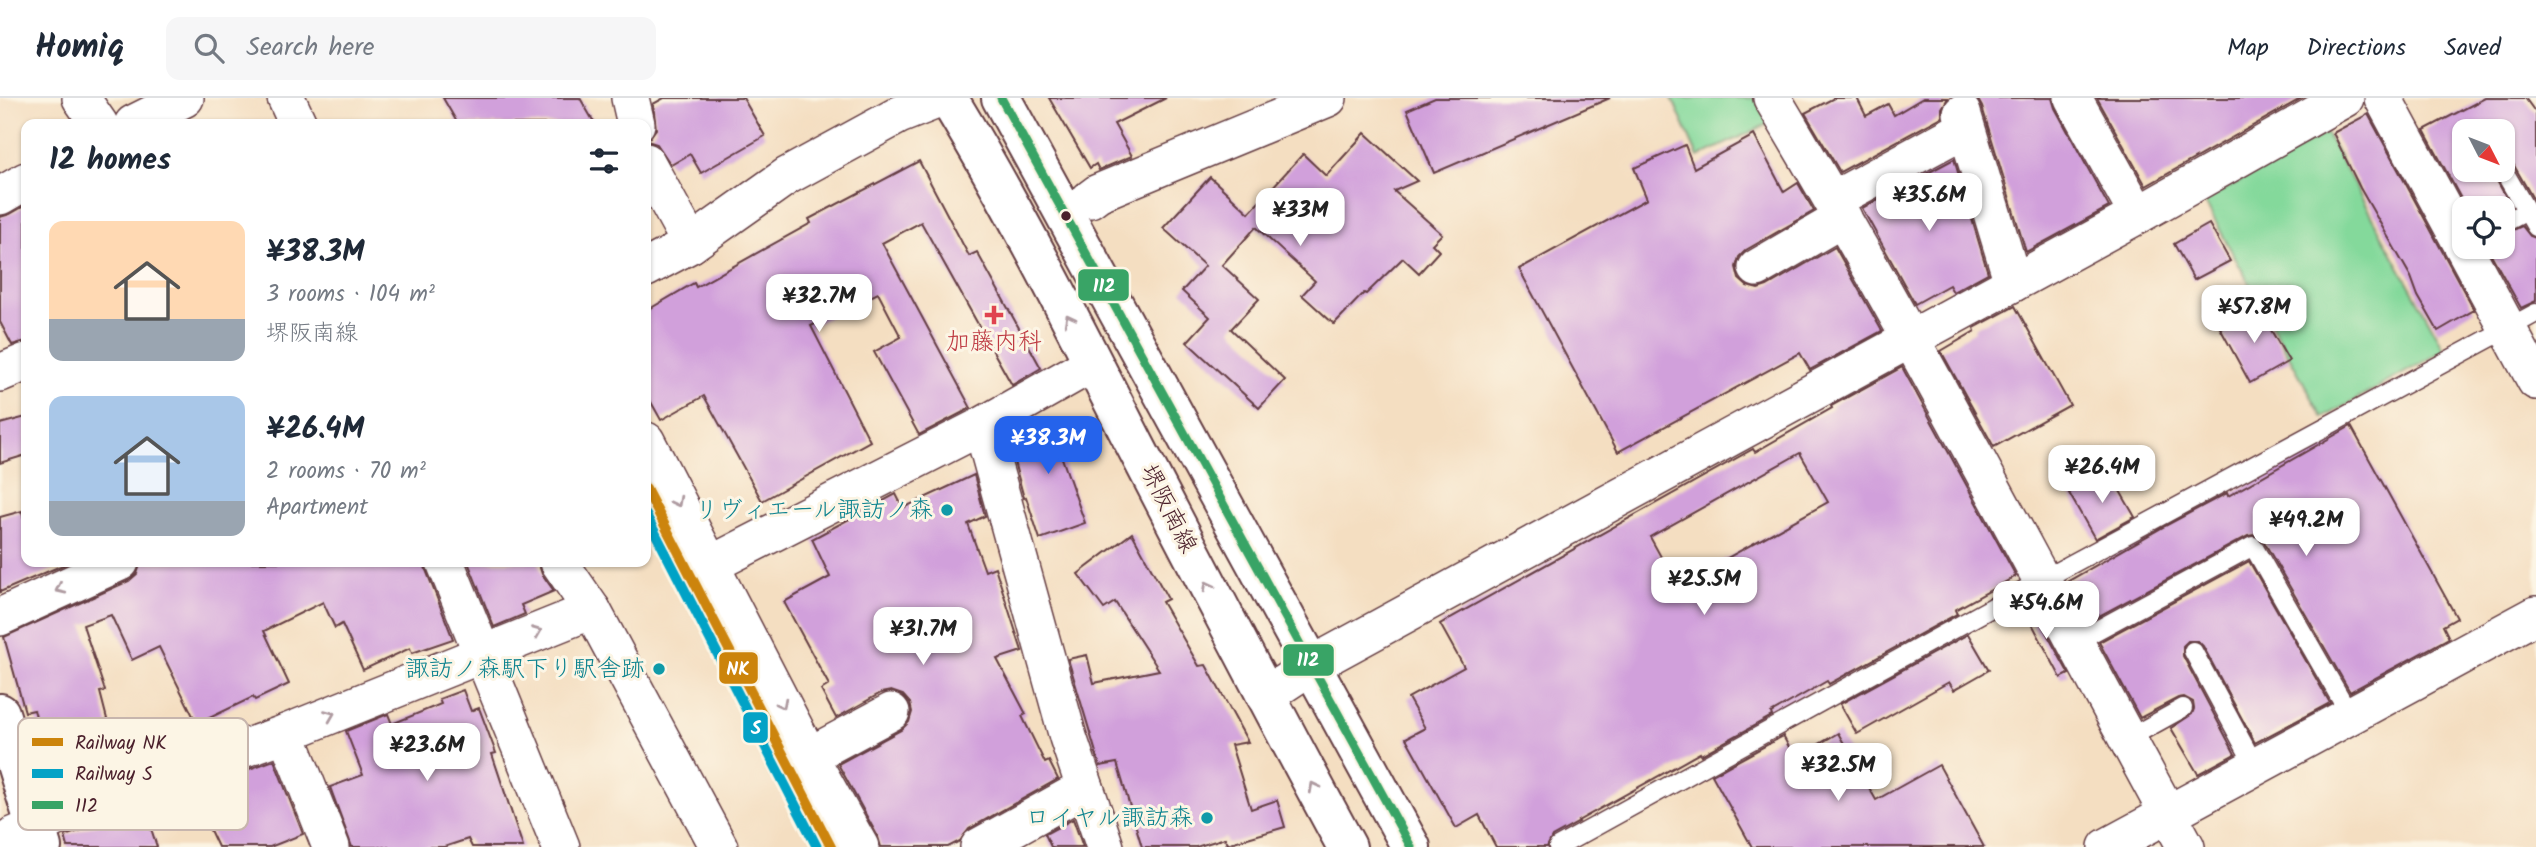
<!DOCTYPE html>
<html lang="en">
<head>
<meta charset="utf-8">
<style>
	body { margin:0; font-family:Kalam,"Klee One",sans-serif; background:#f6f6f7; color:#1f2937; height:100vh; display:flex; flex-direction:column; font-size:26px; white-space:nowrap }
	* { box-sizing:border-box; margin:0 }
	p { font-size:23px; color:#747a83 }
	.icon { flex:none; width:38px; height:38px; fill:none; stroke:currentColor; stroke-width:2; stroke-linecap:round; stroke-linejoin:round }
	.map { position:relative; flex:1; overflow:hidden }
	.sheet { position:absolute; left:21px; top:21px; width:630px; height:448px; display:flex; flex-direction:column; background:#fff; border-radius:14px; box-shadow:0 2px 5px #0004 }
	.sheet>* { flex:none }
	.needle { width:46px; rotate:132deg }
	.controls { position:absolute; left:2452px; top:21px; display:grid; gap:14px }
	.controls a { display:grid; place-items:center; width:63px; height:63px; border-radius:14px; background:#fff; box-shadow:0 2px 5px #0004; font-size:35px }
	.price { position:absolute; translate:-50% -60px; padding:0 16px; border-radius:14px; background:#fff; color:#222; font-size:23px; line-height:46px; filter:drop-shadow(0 2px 4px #0008) }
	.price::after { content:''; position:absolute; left:50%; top:42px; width:21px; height:16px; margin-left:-10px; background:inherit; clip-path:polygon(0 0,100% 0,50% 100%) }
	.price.current { background:#2563eb; color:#fff }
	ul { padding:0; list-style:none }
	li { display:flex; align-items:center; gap:21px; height:175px; padding:0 28px }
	li span { display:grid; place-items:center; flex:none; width:196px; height:140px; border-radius:14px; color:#555 }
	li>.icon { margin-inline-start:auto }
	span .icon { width:84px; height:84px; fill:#fffc; stroke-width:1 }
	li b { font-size:30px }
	h2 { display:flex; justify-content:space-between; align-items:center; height:84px; padding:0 28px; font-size:30px }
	header { display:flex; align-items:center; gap:42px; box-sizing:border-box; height:98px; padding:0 35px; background:#fff; border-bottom:2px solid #e0e1e3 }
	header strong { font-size:33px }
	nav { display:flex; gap:38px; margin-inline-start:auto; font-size:24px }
	.search { width:490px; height:63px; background:#f6f6f7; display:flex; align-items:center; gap:18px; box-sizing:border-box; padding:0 24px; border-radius:14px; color:#747a83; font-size:26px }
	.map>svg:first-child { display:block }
</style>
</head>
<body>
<header>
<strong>Homiq</strong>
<div class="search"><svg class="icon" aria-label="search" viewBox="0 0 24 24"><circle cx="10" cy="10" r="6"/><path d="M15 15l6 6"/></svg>Search here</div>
<nav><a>Map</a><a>Directions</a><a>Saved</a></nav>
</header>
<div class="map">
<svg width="2536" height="749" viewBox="0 0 2536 749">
	<rect width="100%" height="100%" fill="#fcf5e5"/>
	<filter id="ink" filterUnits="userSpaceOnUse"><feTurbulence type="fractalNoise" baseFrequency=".0143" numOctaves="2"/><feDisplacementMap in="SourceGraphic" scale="14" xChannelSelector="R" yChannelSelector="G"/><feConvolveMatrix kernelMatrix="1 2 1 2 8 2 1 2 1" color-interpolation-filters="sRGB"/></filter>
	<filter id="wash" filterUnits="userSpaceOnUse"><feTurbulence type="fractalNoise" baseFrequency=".00686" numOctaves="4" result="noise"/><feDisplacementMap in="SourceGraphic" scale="28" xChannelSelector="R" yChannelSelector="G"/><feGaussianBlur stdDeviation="1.57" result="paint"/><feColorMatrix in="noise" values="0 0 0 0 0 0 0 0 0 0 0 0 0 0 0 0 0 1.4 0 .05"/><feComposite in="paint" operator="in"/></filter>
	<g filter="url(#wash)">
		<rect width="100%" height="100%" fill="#f4dec1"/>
		<g fill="#84d99b" stroke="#677c63" stroke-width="2">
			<path d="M 1672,0 L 1759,0 L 1774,23 L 1698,59 Z"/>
			<path d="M 2326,35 L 2445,252 L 2323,320 L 2204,103 Z"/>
		</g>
		<g id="blocks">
			<g fill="#d1a0db" fill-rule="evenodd">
				<path d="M 443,0 L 580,0 L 595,26 L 458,26 Z"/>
				<path d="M 664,0 L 743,0 L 765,38 L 701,75 L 690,56 L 671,67 L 657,46 L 647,43 L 656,31 L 653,6 Z"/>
				<path d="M 1049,0 L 1166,0 L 1114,26 L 1132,58 L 1099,72 L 1096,66 L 1090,70 Z"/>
				<path d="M 1435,0 L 1610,0 L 1434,75 L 1407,12 Z"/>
				<path d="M 1834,0 L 1857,0 L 1866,18 L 1888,6 L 1894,17 L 1923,0 L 1948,0 L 1942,10 L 1942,19 L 1840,74 L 1805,15 Z"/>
				<path d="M 1977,0 L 2052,0 L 2055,10 L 2109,109 L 2026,154 L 1982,9 Z"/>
				<path d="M 2097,0 L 2302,0 L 2146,88 Z"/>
				<path d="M 2485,0 L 2525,0 L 2536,15 L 2536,106 L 2512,64 L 2502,59 L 2502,33 L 2464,33 L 2464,72 L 2491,72 L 2511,108 L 2502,113 L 2502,110 L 2466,110 L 2424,32 Z"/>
				<path d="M 2368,16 L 2474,212 L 2438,233 L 2418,198 L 2411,179 L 2360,90 L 2333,35 Z"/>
				<path d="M 1365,35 L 1417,83 L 1394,93 L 1442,136 L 1432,146 L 1439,153 L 1419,175 L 1403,160 L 1366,196 L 1364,195 L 1334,226 L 1302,197 L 1315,183 L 1256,129 L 1222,167 L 1259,201 L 1231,231 L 1285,282 L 1259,310 L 1187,244 L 1210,219 L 1182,193 L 1205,168 L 1163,130 L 1210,79 L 1249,115 L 1303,56 L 1326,78 Z"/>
				<path d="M 1754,37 L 1784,94 L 1798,85 L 1814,113 L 1746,152 L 1739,159 L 1736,169 L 1739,181 L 1747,188 L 1758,191 L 1767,188 L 1835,149 L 1882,233 L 1810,272 L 1800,255 L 1618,354 L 1519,171 L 1647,101 L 1634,70 L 1685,47 L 1694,70 Z"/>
				<path d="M 1954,61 L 1988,175 L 1953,194 L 1949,187 L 1915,206 L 1862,110 Z"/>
				<path d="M 919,63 L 969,158 L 977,154 L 1041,270 L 1012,287 L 921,124 L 882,145 L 971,310 L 919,337 L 874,254 L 901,239 L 878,195 L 811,228 L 870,343 L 762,403 L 704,298 L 661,322 L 646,295 L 646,213 L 694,185 L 696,189 L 811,125 L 809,121 Z"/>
				<path d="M 26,107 L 26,243 L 12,247 L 0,224 L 0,119 L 10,116 Z"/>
				<path d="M 2209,126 L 2230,163 L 2194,182 L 2174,146 Z"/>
				<path d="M 2522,128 L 2530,138 L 2536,140 L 2536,203 L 2521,210 L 2487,149 L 2502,149 L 2502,137 Z"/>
				<path d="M 2015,208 L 2070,307 L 1994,349 L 1941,253 L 1975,233 L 1974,230 Z"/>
				<path d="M 2258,210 L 2289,263 L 2250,285 L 2220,230 Z"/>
				<path d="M 1902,269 L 2016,478 L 1955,512 L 1957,516 L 1829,586 L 1827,583 L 1771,615 L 1772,618 L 1701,657 L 1700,655 L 1578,723 L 1579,724 L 1552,739 L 1547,749 L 1496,749 L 1479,717 L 1456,730 L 1406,640 L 1425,630 L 1408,600 L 1464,569 L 1440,526 L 1753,351 L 1755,354 L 1832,310 L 1831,308 ZM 1800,355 L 1828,404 L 1677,488 L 1650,439 Z"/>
				<path d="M 26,319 L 26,357 L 0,365 L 0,326 Z"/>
				<path d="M 1049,323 L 1054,336 L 1074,324 L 1087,346 L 1062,360 L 1085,425 L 1040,441 L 1026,399 L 1024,400 L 1007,338 Z"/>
				<path d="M 2351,328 L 2457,520 L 2443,528 L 2449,540 L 2350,594 L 2263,442 L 2254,437 L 2248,438 L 2088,524 L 2067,484 L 2165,428 L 2227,395 L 2228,398 Z"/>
				<path d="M 2108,372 L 2135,419 L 2095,441 L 2069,395 Z"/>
				<path d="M 974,377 L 985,418 L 968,426 L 985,473 L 995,469 L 1022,553 L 997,561 L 1026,616 L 1022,618 L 1045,665 L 1049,663 L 1058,681 L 969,731 L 960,743 L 948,749 L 881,749 L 878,739 L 838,666 L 901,632 L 909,624 L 912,614 L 910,605 L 903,597 L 891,593 L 881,595 L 836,620 L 821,592 L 829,587 L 784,504 L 830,479 L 812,441 L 896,396 L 903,410 Z"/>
				<path d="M 22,413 L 26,429 L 26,464 L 70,464 L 0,494 L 0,419 Z"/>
				<path d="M 1132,435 L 1168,501 L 1162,504 L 1199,568 L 1206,567 L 1248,644 L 1231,647 L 1251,711 L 1277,702 L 1285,729 L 1227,746 L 1225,740 L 1196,749 L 1142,749 L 1117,665 L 1100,668 L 1068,561 L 1087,557 L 1094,585 L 1159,572 L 1115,504 L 1104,511 L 1078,476 Z"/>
				<path d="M 2249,463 L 2330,605 L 2255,645 L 2203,548 L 2198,543 L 2188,543 L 2183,548 L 2183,558 L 2235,656 L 2198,676 L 2171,630 L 2192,616 L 2194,611 L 2193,604 L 2184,599 L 2178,600 L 2140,620 L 2099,544 Z"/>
				<path d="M 141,464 L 424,464 L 426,472 L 453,541 L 412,555 L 410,550 L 363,572 L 342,526 L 335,530 L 323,504 L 264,533 L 289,586 L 255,602 L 253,599 L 197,626 L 159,549 L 132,562 L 111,517 L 83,527 L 105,593 L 100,594 L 118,664 L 124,662 L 126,671 L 49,699 L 38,662 L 48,659 L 34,612 L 25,614 L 4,539 L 129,483 L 137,476 Z"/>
				<path d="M 468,464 L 538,464 L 542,476 L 554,493 L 521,507 L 525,516 L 494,529 Z"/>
				<path d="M 2030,505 L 2069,576 L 2061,580 L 2023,509 Z"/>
				<path d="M 1968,536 L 1989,572 L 1954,592 L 1949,584 L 1857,636 L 1840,606 Z"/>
				<path d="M 463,592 L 471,613 L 479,610 L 496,655 L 492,656 L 523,749 L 472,749 L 468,741 L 444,749 L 352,749 L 330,689 L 363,677 L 346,633 L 388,616 L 392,626 L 441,606 L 439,601 Z"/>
				<path d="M 1838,635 L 1876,702 L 1939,667 L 1984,749 L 1752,749 L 1712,677 L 1783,638 L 1795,660 Z"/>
				<path d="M 274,662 L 303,736 L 270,749 L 218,749 L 191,692 Z"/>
				<path d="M 144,709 L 157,749 L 68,749 L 65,738 Z"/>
				<path d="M 1073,721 L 1083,749 L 1051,749 L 1045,736 Z"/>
			</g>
		</g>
	</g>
	<g filter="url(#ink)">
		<use href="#blocks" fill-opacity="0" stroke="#643c42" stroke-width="2"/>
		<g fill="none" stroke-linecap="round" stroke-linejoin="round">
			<defs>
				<g id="service">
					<path d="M 2502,70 L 2536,129"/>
					<path d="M 2502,126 L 2527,113"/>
					<path d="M 2075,544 L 2253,448 L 2350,617"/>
					<path d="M 2193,553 L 2255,668"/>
					<path d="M 2127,641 L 2183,610"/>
					<path d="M 1558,749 L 2042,482 L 2536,215"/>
				</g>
				<g id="minor">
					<path d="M 81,0 L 99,26"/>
					<path d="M 286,0 L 298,26"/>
					<path d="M 630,0 L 636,26"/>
					<path d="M 1772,0 C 1919,245 2049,499 2186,749"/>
					<path d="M 2073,0 L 2138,117"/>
					<path d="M 2383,0 L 2536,283"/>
					<path d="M 1962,15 L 2013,185"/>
					<path d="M 133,26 L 185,0"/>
					<path d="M 646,64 L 691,146"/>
					<path d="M 0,98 L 26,83"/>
					<path d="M 1090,101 L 1098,95 L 1328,0"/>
					<path d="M 1833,102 L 1966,30"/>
					<path d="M 646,170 L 691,146 L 787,78 L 899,17 L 942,0"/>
					<path d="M 1757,170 L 1843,120"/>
					<path d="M 0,275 L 26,264"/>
					<path d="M 982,328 L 1068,639 L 1105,749"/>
					<path d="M 646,343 L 809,658 L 860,749"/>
					<path d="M 445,464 L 561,749"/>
					<path d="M 559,464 L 592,512 L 719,749"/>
					<path d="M 710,467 L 982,328 L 1093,265"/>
					<path d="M 0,519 L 120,464"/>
					<path d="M 1265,598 L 1312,567 L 2138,117 L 2345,0"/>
					<path d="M 286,635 L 331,749"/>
					<path d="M 809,658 L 891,614"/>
					<path d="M 0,747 L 13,738 L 59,718 L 286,635 L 592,512"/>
					<path d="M 979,749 L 1085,690"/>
					<path d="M 2107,749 L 2536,517"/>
				</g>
				<path id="tertiary" d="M 0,615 L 42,749"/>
				<g id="secondary">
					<path d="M 948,0 C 1016,112 1075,229 1134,345 C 1204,480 1274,615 1347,749"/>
					<path d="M 1001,0 L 1411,749"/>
				</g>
			</defs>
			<use href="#service" stroke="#643c42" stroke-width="21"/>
			<use href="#minor" stroke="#643c42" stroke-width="40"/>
			<use href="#tertiary" stroke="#643c42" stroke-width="42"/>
			<use href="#secondary" stroke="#643c42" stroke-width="42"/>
			<use href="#service" stroke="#fff" stroke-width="18"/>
			<use href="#minor" stroke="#fff" stroke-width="37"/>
			<use href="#tertiary" stroke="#fff" stroke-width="38"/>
			<use href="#secondary" stroke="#fff" stroke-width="38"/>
			<defs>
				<path id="bus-1" d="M 1001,0 L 1411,749"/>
			</defs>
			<use href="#bus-1" stroke="#fcf5e5" stroke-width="14"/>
			<use href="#bus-1" stroke="#39a466" stroke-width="9"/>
			<defs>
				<path id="rail-1" d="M 646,391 L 831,749"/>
				<path id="rail-2" d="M 646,417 L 817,749"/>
			</defs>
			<use href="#rail-1" stroke="#fcf5e5" stroke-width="16"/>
			<use href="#rail-2" stroke="#fcf5e5" stroke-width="16"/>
			<use href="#rail-1" stroke="#cc840b" stroke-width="10"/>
			<use href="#rail-2" stroke="#04a2c6" stroke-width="10"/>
		</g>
		<defs><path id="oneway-chevron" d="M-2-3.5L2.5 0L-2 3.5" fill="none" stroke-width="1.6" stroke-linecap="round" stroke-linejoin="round" transform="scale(1.75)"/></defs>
		<g stroke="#ae9aa0">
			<use href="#oneway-chevron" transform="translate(1069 221) rotate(-118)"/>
			<use href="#oneway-chevron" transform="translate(677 404) rotate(63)"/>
			<use href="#oneway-chevron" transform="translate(1208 488) rotate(-117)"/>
			<use href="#oneway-chevron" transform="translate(60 491) rotate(155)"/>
			<use href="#oneway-chevron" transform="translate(537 534) rotate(-22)"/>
			<use href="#oneway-chevron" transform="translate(782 606) rotate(63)"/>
			<use href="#oneway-chevron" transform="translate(330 617) rotate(-22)"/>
			<use href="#oneway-chevron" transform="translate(1314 689) rotate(-118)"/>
		</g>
	</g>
	<circle fill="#4a1f2b" stroke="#fcf5e5" stroke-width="2.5" cx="1066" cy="118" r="6"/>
	<path fill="#e0444e" stroke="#fcf5e5" stroke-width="2.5" d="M990.5 206.5h7v7h7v7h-7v7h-7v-7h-7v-7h7z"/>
	<g fill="#0f9aa8" stroke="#fcf5e5" stroke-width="2.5">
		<circle cx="947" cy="412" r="7"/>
		<circle cx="659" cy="571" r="7"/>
		<circle cx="1207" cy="720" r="7"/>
	</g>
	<g text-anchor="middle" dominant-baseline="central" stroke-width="6" stroke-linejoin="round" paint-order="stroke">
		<g font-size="24" fill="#be3a42" stroke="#fcf5e5">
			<text x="994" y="244">加藤内科</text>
		</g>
		<g font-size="24" fill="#4a1f2b" stroke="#fcf5e5">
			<text transform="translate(1168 411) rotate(63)">堺阪南線</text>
		</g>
		<g font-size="24" fill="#0d838f" stroke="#fcf5e5" text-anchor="end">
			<text x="933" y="412">リヴィエール諏訪ノ森</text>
			<text x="645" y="571">諏訪ノ森駅下り駅舎跡</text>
			<text x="1193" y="720">ロイヤル諏訪森</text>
		</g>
	</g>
	<rect x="18" y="620" width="230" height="112" rx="10" fill="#fcf5e5" stroke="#c7b5ad" stroke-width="2"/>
	<rect x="32" y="640" width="31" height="8" fill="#cc840b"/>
	<rect x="32" y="671" width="31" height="9" fill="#04a2c6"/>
	<rect x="32" y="703" width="31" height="8" fill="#39a466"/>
	<g font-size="19" fill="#4a1f2b">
		<text x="75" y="651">Railway NK</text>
		<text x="75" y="682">Railway S</text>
		<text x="75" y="714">112</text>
	</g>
	<g stroke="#fcf5e5" stroke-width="2.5">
		<rect x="1077" y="170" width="53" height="34" rx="7" fill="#39a466"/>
		<rect x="1282" y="545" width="53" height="34" rx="7" fill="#39a466"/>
		<rect x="718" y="553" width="41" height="34" rx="7" fill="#cc840b"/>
		<rect x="742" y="613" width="27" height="33" rx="7" fill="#04a2c6"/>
	</g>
	<g font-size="19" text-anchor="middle" font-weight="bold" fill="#fff">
		<text x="1104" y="194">112</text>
		<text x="1308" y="568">112</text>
		<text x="738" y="577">NK</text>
		<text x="756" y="636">S</text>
	</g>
</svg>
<div class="controls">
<a><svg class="needle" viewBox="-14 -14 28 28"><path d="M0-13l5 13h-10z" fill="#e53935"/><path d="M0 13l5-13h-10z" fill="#747a83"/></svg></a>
<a><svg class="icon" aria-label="locate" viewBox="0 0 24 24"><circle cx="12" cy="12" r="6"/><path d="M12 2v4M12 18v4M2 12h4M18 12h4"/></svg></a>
</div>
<b class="price" style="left:1929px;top:135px">¥35.6M</b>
<b class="price" style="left:1300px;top:150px">¥33M</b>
<b class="price" style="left:819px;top:236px">¥32.7M</b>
<b class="price" style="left:2254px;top:247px">¥57.8M</b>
<b class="price current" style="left:1048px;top:378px">¥38.3M</b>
<b class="price" style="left:2102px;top:407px">¥26.4M</b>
<b class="price" style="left:2306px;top:460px">¥49.2M</b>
<b class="price" style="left:1704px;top:519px">¥25.5M</b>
<b class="price" style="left:2046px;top:543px">¥54.6M</b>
<b class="price" style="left:923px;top:569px">¥31.7M</b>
<b class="price" style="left:427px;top:685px">¥23.6M</b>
<b class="price" style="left:1838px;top:705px">¥32.5M</b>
<section class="sheet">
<h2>12 homes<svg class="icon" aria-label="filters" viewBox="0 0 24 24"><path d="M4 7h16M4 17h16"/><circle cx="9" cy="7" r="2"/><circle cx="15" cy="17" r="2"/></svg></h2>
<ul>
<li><span style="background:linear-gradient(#ffd9b3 70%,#9aa5b1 0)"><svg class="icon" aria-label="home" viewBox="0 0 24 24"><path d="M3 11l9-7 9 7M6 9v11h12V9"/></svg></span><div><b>¥38.3M</b><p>3 rooms · 104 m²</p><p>堺阪南線</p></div></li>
<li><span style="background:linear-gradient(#a9c7e8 75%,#9aa5b1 0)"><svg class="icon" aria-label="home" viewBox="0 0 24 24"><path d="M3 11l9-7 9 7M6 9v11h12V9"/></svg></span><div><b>¥26.4M</b><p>2 rooms · 70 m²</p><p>Apartment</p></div></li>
</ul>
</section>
</div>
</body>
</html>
